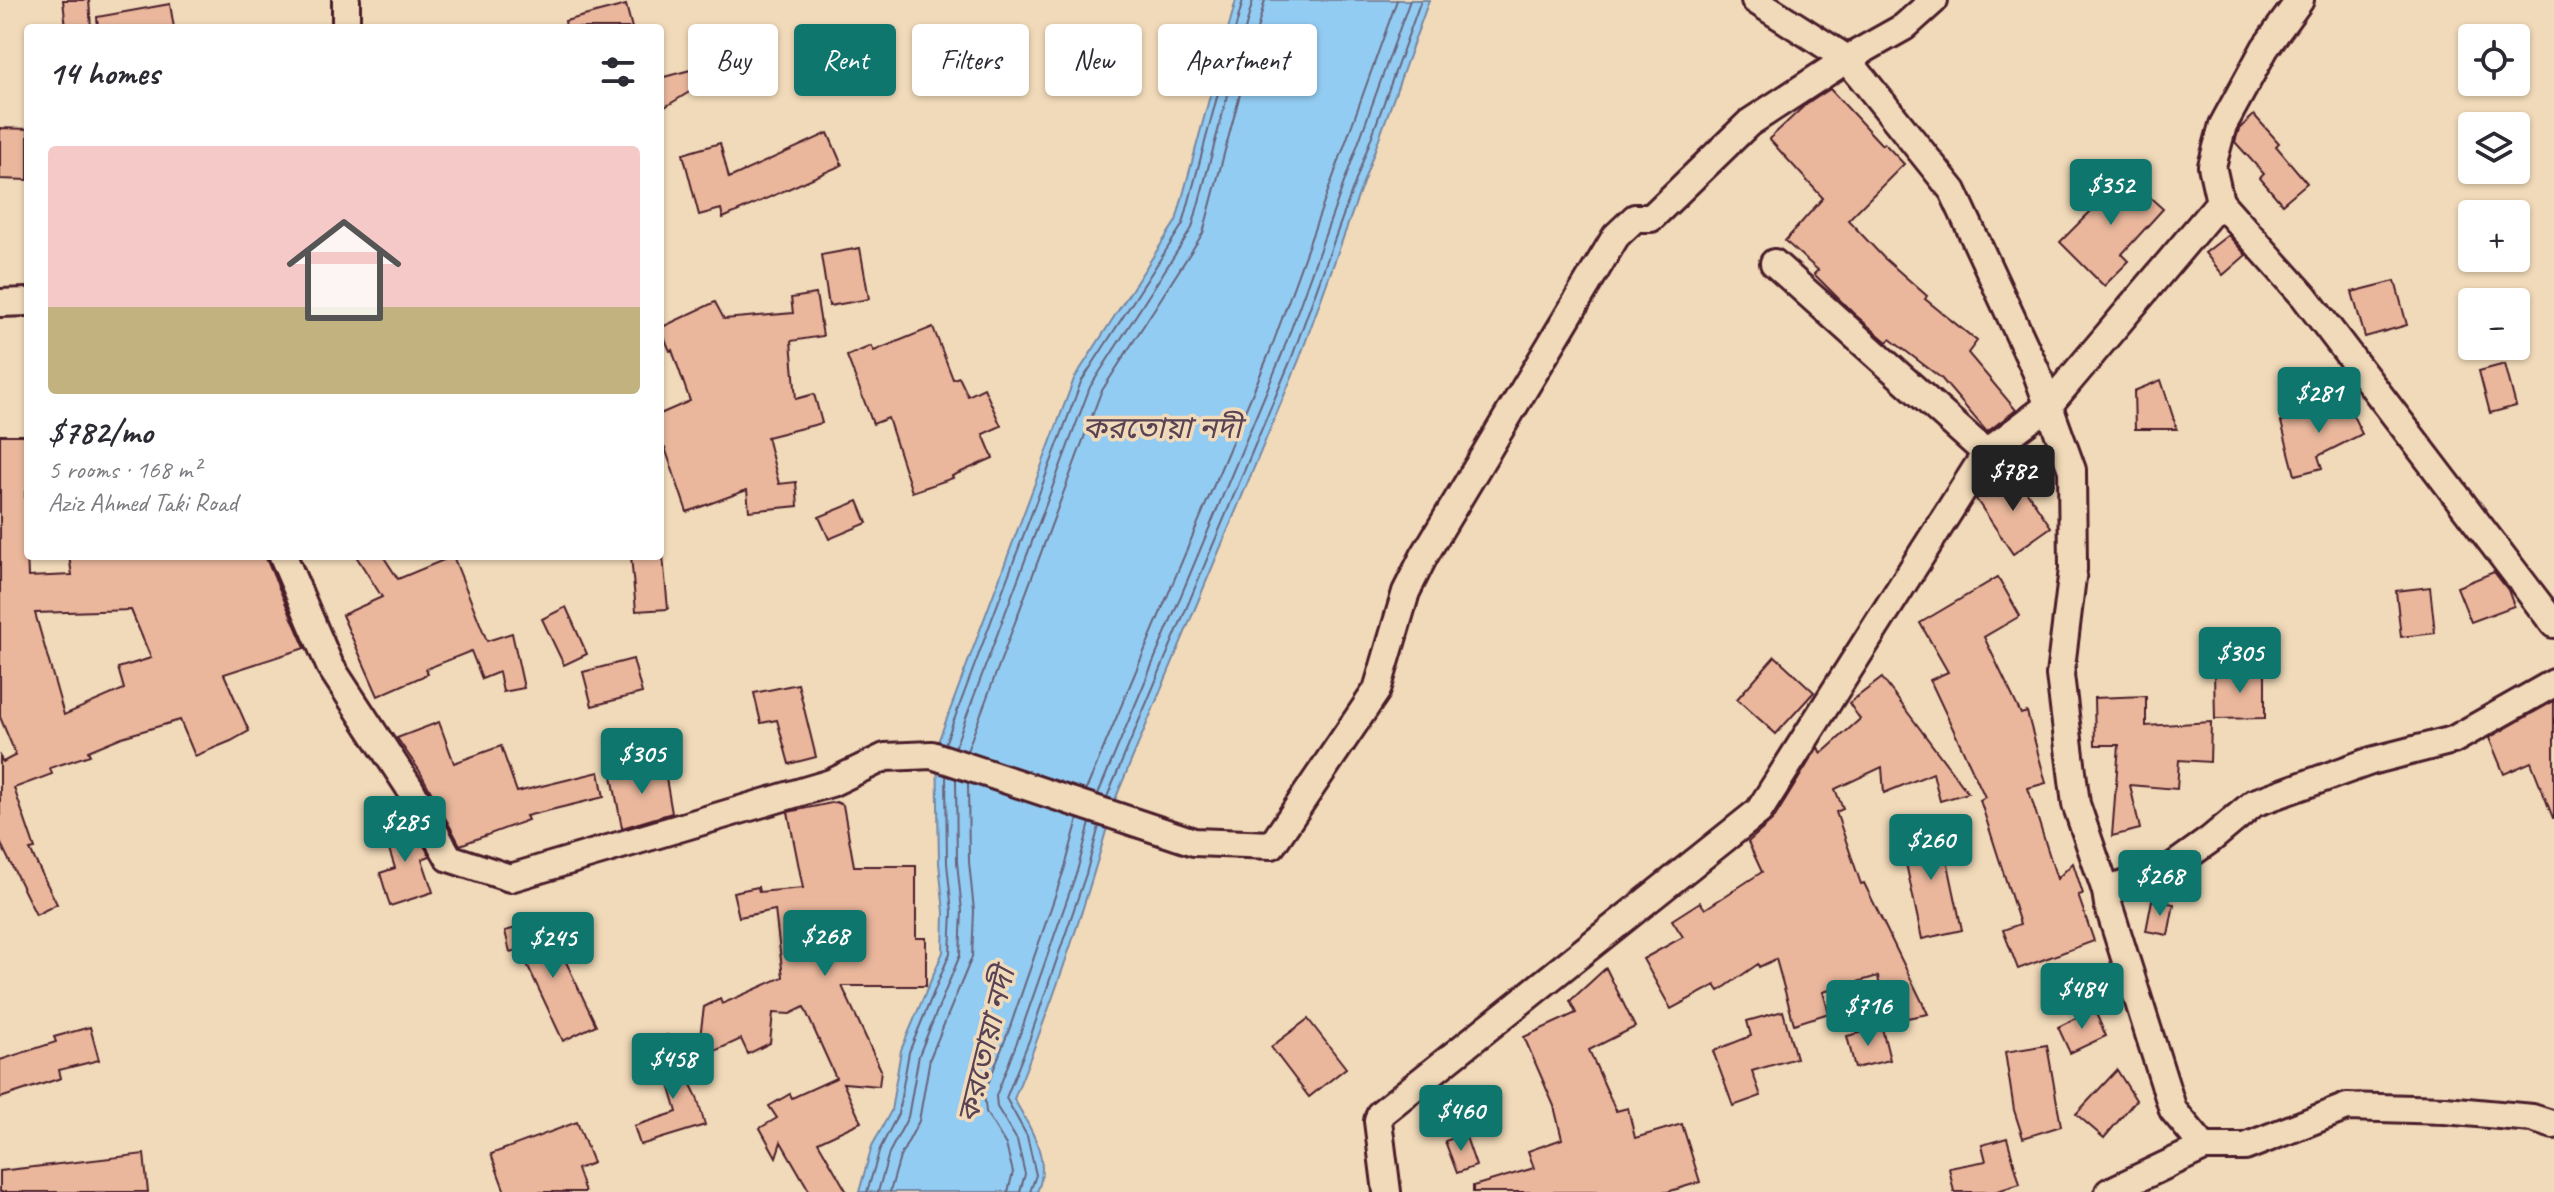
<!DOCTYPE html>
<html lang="en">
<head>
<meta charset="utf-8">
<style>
	body { margin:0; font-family:Caveat,"Noto Sans Bengali",sans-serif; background:#f7f7f7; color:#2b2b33; height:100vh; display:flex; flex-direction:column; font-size:30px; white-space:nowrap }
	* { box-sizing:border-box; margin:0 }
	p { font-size:26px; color:#7c7c81 }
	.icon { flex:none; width:44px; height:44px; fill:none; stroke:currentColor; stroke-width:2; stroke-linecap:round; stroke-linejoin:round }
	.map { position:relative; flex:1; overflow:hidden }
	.sheet { position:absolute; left:24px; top:24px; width:640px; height:536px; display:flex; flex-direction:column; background:#fff; border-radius:8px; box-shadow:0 2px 6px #0004 }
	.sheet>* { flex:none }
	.guide { position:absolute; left:688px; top:24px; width:760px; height:72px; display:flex; gap:16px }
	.fabs { position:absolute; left:2458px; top:24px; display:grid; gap:16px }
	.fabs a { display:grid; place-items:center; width:72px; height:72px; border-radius:8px; background:#fff; box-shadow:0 2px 6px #0004; font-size:40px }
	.price { position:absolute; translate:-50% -68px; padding:0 18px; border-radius:8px; background:#0f766e; color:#fff; font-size:26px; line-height:52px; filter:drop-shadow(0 2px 4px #0008) }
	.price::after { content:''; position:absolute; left:50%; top:48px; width:24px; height:18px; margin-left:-12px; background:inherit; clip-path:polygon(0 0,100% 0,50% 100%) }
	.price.on { background:#222; color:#fff }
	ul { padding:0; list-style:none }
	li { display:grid; align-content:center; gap:16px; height:424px; padding:0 24px }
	li span { display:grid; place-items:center; height:248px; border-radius:8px; color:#555 }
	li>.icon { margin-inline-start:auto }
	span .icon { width:144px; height:144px; fill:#fffc; stroke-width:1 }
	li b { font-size:34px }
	h2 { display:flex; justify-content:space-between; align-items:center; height:96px; padding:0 24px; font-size:34px }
	.chip { padding:0 28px; border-radius:8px; background:#fff; box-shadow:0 2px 6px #0004; font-size:28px; line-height:72px }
	.chip.on { background:#0f766e; color:#fff }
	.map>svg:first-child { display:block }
</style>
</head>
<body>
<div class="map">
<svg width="2554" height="1192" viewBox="0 0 2554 1192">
	<rect width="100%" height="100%" fill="#f1dab9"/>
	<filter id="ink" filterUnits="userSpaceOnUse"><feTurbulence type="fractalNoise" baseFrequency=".0125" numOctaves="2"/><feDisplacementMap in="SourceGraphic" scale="16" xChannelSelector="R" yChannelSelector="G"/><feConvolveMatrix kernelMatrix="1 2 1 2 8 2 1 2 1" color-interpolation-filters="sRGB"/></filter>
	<g filter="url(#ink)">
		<path fill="#93ccf2" stroke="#7687a2" stroke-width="2" d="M 1236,0 L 1429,0 L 1299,360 L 1114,802 C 1087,903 1053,1002 1014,1099 C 1030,1127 1052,1160 1037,1192 L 859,1192 L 872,1146 L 891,1111 L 901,1050 L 943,952 L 944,912 L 939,863 L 937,745 L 1074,379 L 1176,221 Z"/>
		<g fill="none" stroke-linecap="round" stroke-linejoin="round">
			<g stroke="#67647b" stroke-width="2">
				<path d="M 945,744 L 1081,382 L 1183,224 L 1243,0"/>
				<path d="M 955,747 L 1090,387 L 1192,228 L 1253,0"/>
				<path d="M 967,751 L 1101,392 L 1203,233 L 1265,0"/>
				<path d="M 1086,790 L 1271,349 L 1397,0"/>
				<path d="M 1098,794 L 1282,354 L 1410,0"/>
				<path d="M 1107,797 L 1292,357 L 1421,0"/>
				<path d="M 867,1192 L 880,1149 L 898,1114 L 909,1052 L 950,953 L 952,912 L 947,863 L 946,775"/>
				<path d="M 878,1192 L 889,1153 L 908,1117 L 919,1055 L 960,955 L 962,911 L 957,862 L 956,779"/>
				<path d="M 890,1192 L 900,1157 L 919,1121 L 930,1058 L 972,957 L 974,911 L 969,862 L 968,783"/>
				<path d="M 1008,1192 L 1013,1172 L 1006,1145 L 986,1112 L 984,1094 L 1009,1030 L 1065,867 L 1078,819"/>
				<path d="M 1020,1192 L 1025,1174 L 1017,1140 L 997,1107 L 996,1096 L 1020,1034 L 1077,871 L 1090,823"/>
				<path d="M 1030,1192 L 1036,1175 L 1027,1136 L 1006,1098 L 1030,1038 L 1086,874 L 1099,826"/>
			</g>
		</g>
		<g fill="#eab79c" stroke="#4a1f2b" stroke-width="2" fill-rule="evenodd">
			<path d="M 63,0 L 89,0 L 91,28 L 66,28 Z"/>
			<path d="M 170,4 L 174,28 L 98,28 L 97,17 Z"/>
			<path d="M 626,5 L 632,28 L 566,28 L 565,21 Z"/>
			<path d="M 730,39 L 743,59 L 660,110 L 660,78 L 694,69 L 691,63 Z"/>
			<path d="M 1830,89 L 1882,145 L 1884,143 L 1904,164 L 1848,220 L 1883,257 L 1927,296 L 1925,299 L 1977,341 L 1968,353 L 2016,410 L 1987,432 L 1941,378 L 1890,339 L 1887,342 L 1853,313 L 1814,274 L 1818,270 L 1785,241 L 1823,198 L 1769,139 L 1804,106 Z"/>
			<path d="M 2254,115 L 2279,143 L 2276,146 L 2307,183 L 2282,204 L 2260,178 L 2264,174 L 2235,142 L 2239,129 Z"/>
			<path d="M 0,128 L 28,129 L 28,180 L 0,179 Z"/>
			<path d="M 828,133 L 842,165 L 723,218 L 721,209 L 699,215 L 683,154 L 720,143 L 729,178 Z"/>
			<path d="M 2120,170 L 2163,209 L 2122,254 L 2129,261 L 2104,286 L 2060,242 L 2095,207 L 2090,203 Z"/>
			<path d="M 2228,235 L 2246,255 L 2223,275 L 2205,253 Z"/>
			<path d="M 860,248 L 869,299 L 829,306 L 821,255 Z"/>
			<path d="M 2395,281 L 2407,325 L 2365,337 L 2352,292 Z"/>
			<path d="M 816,294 L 823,336 L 791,341 L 796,399 L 814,394 L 822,423 L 767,437 L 779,484 L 796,482 L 798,506 L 749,511 L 747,490 L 687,512 L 665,448 L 660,450 L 660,414 L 690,401 L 672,350 L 670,351 L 660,328 L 715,302 L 724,319 L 793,313 L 791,298 Z"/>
			<path d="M 933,327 L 953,379 L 959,377 L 968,396 L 984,388 L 1001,426 L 983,434 L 993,458 L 952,476 L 953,478 L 912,492 L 888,418 L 873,424 L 847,356 L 871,346 L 874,351 Z"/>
			<path d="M 2505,364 L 2516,406 L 2490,413 L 2479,371 Z"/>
			<path d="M 2161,380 L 2177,429 L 2135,429 L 2134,391 Z"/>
			<path d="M 2345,399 L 2362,434 L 2318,456 L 2322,468 L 2295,475 L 2281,422 L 2317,412 Z"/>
			<path d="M 0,435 L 28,435 L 28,492 L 25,492 L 28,577 L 72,575 L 69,556 L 265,556 L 305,648 L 224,674 L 249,731 L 231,741 L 195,756 L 180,720 L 122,737 L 88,751 L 90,755 L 50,768 L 52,774 L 14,788 L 35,849 L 30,850 L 57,904 L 36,915 L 0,842 L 0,757 L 3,762 L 16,755 L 0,717 ZM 131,610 L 151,658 L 118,668 L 124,689 L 64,715 L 35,613 Z"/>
			<path d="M 2013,472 L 2051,527 L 2013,554 L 1976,499 Z"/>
			<path d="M 858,501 L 867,523 L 829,539 L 819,517 Z"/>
			<path d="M 356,556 L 383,556 L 398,579 L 453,556 L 487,641 L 512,633 L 524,688 L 503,692 L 499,672 L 482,679 L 471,651 L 426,669 L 428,674 L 378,696 L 342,615 L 382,597 Z"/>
			<path d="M 631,556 L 663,556 L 668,609 L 636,611 Z"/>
			<path d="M 2494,572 L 2508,590 L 2514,606 L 2471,622 L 2457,587 Z"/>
			<path d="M 1998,577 L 2020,616 L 1984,637 L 2021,714 L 2027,712 L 2046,783 L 2028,788 L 2057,879 L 2073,863 L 2083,894 L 2078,895 L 2094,941 L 2018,969 L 2003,930 L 2020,924 L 1980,800 L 1985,797 L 1930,680 L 1948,672 L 1920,623 Z"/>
			<path d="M 2430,587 L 2435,633 L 2401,637 L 2396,591 Z"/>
			<path d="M 566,607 L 587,654 L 564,665 L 542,619 Z"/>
			<path d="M 1775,656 L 1814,692 L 1776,734 L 1737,699 Z"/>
			<path d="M 633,659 L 642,693 L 592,706 L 583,672 Z"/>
			<path d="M 2214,672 L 2265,672 L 2265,718 L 2215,719 Z"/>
			<path d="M 1882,678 L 1968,793 L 1940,801 L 1933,773 L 1884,793 L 1882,767 L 1835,789 L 1843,809 L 1836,812 L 1861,884 L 1864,883 L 1928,1014 L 1886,1022 L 1878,976 L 1823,992 L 1829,1013 L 1794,1024 L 1776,959 L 1759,967 L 1758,964 L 1719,991 L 1715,985 L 1671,1009 L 1643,959 L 1683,937 L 1672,920 L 1700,902 L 1705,909 L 1762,872 L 1748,842 L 1773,820 L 1818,747 L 1821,754 L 1860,719 L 1849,703 Z"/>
			<path d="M 798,684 L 816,757 L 789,764 L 777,720 L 761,723 L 754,693 Z"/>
			<path d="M 2146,696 L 2146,726 L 2211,722 L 2210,762 L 2179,760 L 2177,789 L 2130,785 L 2140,829 L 2112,836 L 2119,745 L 2095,745 L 2094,698 Z"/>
			<path d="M 2554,701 L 2554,818 L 2553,818 L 2531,762 L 2504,774 L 2489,738 Z"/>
			<path d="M 439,722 L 454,763 L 501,746 L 517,792 L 599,772 L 604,797 L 526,816 L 528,820 L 460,845 L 419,770 L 397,738 Z"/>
			<path d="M 664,767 L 672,813 L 622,828 L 612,776 Z"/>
			<path d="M 836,802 L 843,805 L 854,866 L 916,866 L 916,938 L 926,938 L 926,986 L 842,986 L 881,1070 L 879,1086 L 843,1083 L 861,1122 L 818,1142 L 847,1192 L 810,1192 L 781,1142 L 776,1157 L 760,1128 L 777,1118 L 769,1106 L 790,1094 L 792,1098 L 836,1078 L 804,1007 L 790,1014 L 773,1013 L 770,1043 L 748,1054 L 741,1039 L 697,1059 L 704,1007 L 720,999 L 722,1004 L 783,977 L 775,910 L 739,917 L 733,892 L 758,887 L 759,892 L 803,888 L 788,812 Z"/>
			<path d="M 408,818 L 430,856 L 422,859 L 433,892 L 390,906 L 380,873 L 395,868 L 382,827 Z"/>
			<path d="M 1940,826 L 1962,930 L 1922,939 L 1900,835 Z"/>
			<path d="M 2152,900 L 2174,904 L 2168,935 L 2146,931 Z"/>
			<path d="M 539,922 L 546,948 L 557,943 L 596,1025 L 563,1041 L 520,949 L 510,952 L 505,931 Z"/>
			<path d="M 1606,968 L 1635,1027 L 1589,1050 L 1616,1111 L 1628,1108 L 1635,1138 L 1682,1124 L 1700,1182 L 1667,1192 L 1473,1192 L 1473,1186 L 1534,1168 L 1528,1151 L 1562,1139 L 1554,1106 L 1524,1037 L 1576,1013 L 1570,1001 Z"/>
			<path d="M 2094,1009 L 2106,1036 L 2070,1053 L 2058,1027 Z"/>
			<path d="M 1783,1011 L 1796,1058 L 1752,1071 L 1761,1096 L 1733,1106 L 1713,1051 L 1751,1036 L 1747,1021 Z"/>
			<path d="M 1308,1019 L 1346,1068 L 1309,1097 L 1271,1047 Z"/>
			<path d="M 90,1027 L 99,1060 L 59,1070 L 61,1078 L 0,1098 L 0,1060 L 56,1042 L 54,1037 Z"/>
			<path d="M 1882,1028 L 1890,1060 L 1855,1068 L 1847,1036 Z"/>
			<path d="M 667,1035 L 697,1097 L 705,1125 L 640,1145 L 634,1126 L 677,1112 L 656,1040 Z"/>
			<path d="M 2047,1045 L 2061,1126 L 2023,1138 L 2014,1110 L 2005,1052 Z"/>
			<path d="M 2117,1070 L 2136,1100 L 2104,1138 L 2076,1114 Z"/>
			<path d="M 577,1122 L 593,1163 L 577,1169 L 585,1192 L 505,1192 L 491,1154 Z"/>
			<path d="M 1465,1134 L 1476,1166 L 1457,1173 L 1445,1141 Z"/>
			<path d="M 2007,1138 L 2020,1184 L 1994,1192 L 1954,1192 L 1949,1168 L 1986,1161 L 1982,1145 Z"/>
			<path d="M 144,1154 L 148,1192 L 0,1192 L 0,1171 Z"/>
		</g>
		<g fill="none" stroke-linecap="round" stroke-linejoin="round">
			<defs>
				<g id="minor">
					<path d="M 1755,0 L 1847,59 L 1953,191 L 2036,371 L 2072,470 L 2073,569 L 2060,675 L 2076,804 L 2106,891 L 2108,904 L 2173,1110 L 2204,1147 L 2245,1147 L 2347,1107 L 2445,1110 L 2532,1118 L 2554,1125"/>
					<path d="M 346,28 L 346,0"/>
					<path d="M 2220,202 L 2304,296 L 2554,624"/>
					<path d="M 1774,263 L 1986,453"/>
					<path d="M 0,303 L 28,302"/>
					<path d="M 283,556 L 330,666 L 409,787 L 449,858 L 510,878 L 831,783 L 885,757 L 932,755 L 1194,842 L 1272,845 L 1377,690 L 1406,592 L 1424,556 L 1616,236 L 1635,218 L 1651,218 L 1749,123 L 1847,59 L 1904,27 L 1934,0"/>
					<path d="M 2106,891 L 2169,869 L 2211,839 L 2254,803 L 2371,761 L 2453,740 L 2554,683"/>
					<path d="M 1387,1192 L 1378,1121 L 1380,1114 L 1759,811 L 1986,453 L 2048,406 L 2220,202 L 2212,166 L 2223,125 L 2265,48 L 2300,0"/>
					<path d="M 2109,1192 L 2204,1147"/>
				</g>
			</defs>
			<use href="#minor" stroke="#4a1f2b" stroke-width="32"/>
			<use href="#minor" stroke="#f1dab9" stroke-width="26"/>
		</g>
	</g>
	<g text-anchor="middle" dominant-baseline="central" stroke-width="7" stroke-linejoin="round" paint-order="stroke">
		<g font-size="30" font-style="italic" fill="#594253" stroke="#f1dab9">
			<text x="1162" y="428">করতোয়া নদী</text>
			<text transform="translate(986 1045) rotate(-76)">করতোয়া নদী</text>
		</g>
	</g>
</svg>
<div class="fabs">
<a><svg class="icon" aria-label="locate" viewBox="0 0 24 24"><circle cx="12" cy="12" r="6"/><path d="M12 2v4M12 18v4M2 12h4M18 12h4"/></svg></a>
<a><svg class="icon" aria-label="layers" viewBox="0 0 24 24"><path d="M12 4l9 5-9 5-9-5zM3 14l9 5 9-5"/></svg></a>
<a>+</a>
<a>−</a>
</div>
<b class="price" style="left:2111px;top:227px">$352</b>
<b class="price" style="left:2319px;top:435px">$281</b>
<b class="price on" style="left:2013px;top:513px">$782</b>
<b class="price" style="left:2240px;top:695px">$305</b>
<b class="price" style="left:642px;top:796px">$305</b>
<b class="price" style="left:405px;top:864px">$285</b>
<b class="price" style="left:1931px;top:882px">$260</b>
<b class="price" style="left:2160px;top:918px">$268</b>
<b class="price" style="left:825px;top:978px">$268</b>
<b class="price" style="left:553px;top:980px">$245</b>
<b class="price" style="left:2082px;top:1031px">$484</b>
<b class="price" style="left:1868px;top:1048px">$716</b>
<b class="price" style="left:673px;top:1101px">$458</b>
<b class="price" style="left:1461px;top:1153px">$460</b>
<div class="guide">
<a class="chip">Buy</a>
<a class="chip on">Rent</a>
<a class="chip">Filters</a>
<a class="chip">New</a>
<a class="chip">Apartment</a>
</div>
<section class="sheet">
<h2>14 homes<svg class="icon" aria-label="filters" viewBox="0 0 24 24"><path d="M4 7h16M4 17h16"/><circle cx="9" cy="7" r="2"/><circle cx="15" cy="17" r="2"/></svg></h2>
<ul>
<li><span style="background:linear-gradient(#f6c9c9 65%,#c2b280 0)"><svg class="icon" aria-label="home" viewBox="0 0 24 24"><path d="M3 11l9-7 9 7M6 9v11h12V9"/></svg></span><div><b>$782/mo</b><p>5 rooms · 168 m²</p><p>Aziz Ahmed Taki Road</p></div></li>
</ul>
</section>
</div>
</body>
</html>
